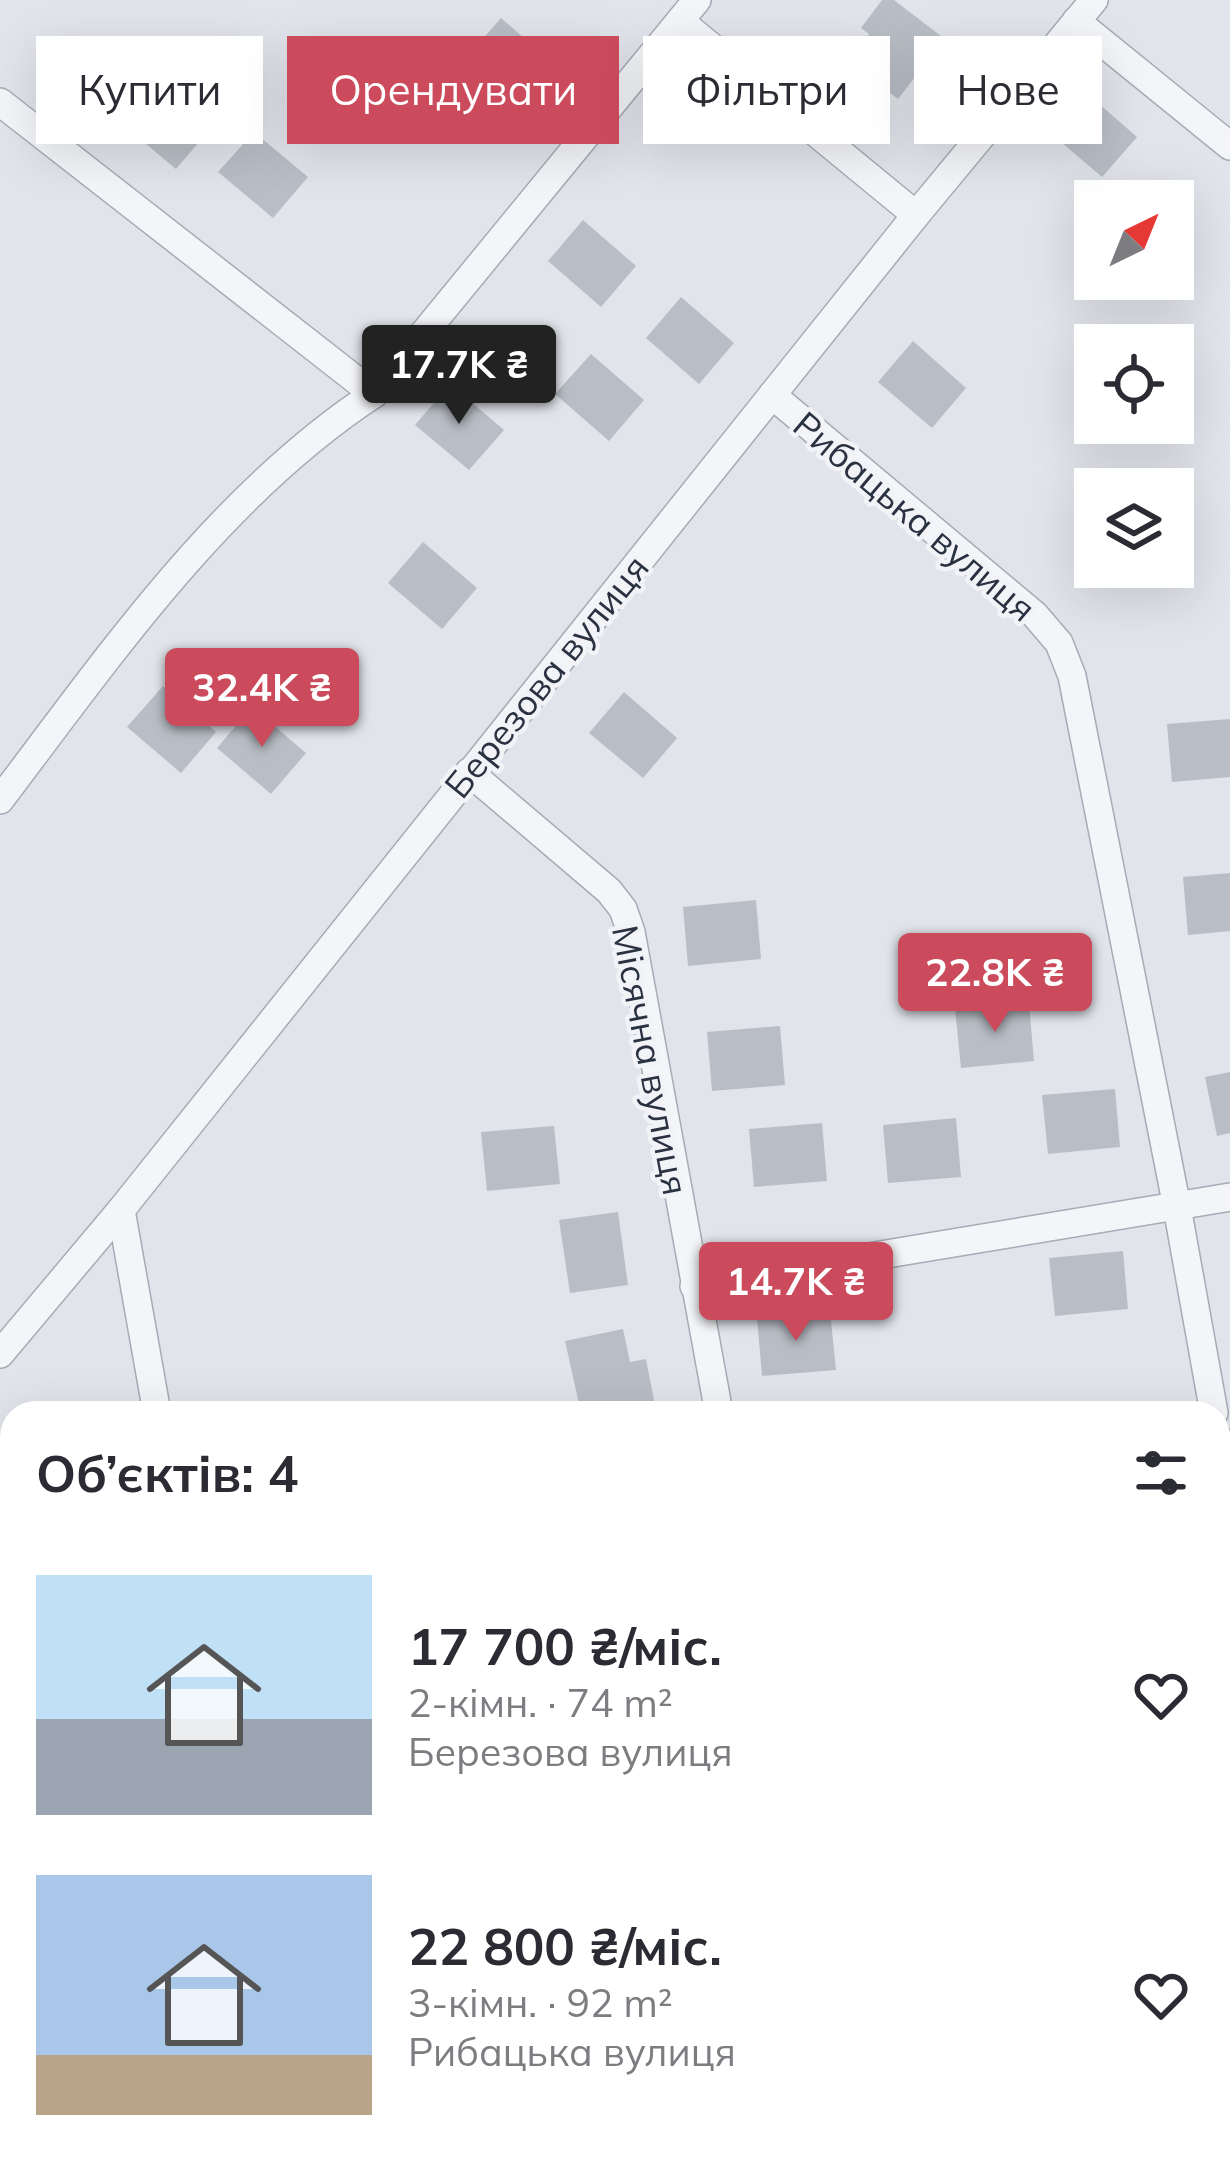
<!DOCTYPE html>
<html lang="uk">
<head>
<meta charset="utf-8">
<style>
	body { margin:0; font-family:Mulish,sans-serif; background:#f7f7f7; color:#2b2b33; height:100vh; display:flex; flex-direction:column; font-size:45px; white-space:nowrap }
	* { box-sizing:border-box; margin:0 }
	p { font-size:39px; color:#7c7c81 }
	.icon { flex:none; width:66px; height:66px; fill:none; stroke:currentColor; stroke-width:2; stroke-linecap:round; stroke-linejoin:round }
	.map { position:relative; flex:1; overflow:hidden }
	.drawer { position:absolute; left:0px; top:1401px; width:1230px; height:771px; display:flex; flex-direction:column; background:#fff; border-radius:36px 36px 0 0; box-shadow:0 12px 48px #0002 }
	.drawer>* { flex:none }
	.guide { position:absolute; left:36px; top:36px; width:1158px; height:108px; display:flex; gap:24px }
	.needle { width:78px; rotate:43deg }
	.fabs { position:absolute; left:1074px; top:180px; display:grid; gap:24px }
	.fabs a { display:grid; place-items:center; width:120px; height:120px; border-radius:0px; background:#fff; box-shadow:0 12px 48px #0002; font-size:60px }
	.price { position:absolute; translate:-50% -102px; padding:0 27px; border-radius:12px; background:#cb4a5b; color:#fff; font-size:39px; line-height:78px; filter:drop-shadow(0 3px 6px #0008) }
	.price::after { content:''; position:absolute; left:50%; top:72px; width:36px; height:27px; margin-left:-18px; background:inherit; clip-path:polygon(0 0,100% 0,50% 100%) }
	.price.on { background:#222; color:#fff }
	ul { padding:0; list-style:none }
	li { display:flex; align-items:center; gap:36px; height:300px; padding:0 36px }
	li span { display:grid; place-items:center; flex:none; width:336px; height:240px; border-radius:0px; color:#555 }
	li>.icon { margin-inline-start:auto }
	span .icon { width:144px; height:144px; fill:#fffc; stroke-width:1 }
	li b { font-size:51px }
	h2 { display:flex; justify-content:space-between; align-items:center; height:144px; padding:0 36px; font-size:51px }
	.pill { padding:0 42px; border-radius:0px; background:#fff; box-shadow:0 12px 48px #0002; font-size:42px; line-height:108px }
	.pill.on { background:#cb4a5b; color:#fff }
	.map>svg:first-child { display:block }
</style>
</head>
<body>
<div class="map">
<svg width="1230" height="2171" viewBox="0 0 1230 2171">
	<rect width="100%" height="100%" fill="#e1e4ea"/>
	<g fill="#b9bec6">
		<path d="M 882,0 L 894,0 L 954,46 L 926,84 L 915,77 L 898,99 L 848,61 L 869,34 L 861,28 Z"/>
		<path d="M 501,18 L 554,64 L 520,104 L 466,58 Z"/>
		<path d="M 133,75 L 150,90 L 162,75 L 217,121 L 176,169 L 104,109 Z"/>
		<path d="M 1083,90 L 1137,137 L 1102,177 L 1048,131 Z"/>
		<path d="M 254,132 L 308,177 L 273,218 L 218,172 Z"/>
		<path d="M 583,220 L 636,266 L 601,307 L 548,261 Z"/>
		<path d="M 681,297 L 734,343 L 699,384 L 646,338 Z"/>
		<path d="M 913,341 L 966,388 L 932,428 L 878,382 Z"/>
		<path d="M 591,354 L 644,400 L 609,441 L 555,394 Z"/>
		<path d="M 450,384 L 504,430 L 469,470 L 415,425 Z"/>
		<path d="M 423,542 L 477,588 L 442,629 L 388,583 Z"/>
		<path d="M 163,686 L 216,732 L 181,773 L 127,727 Z"/>
		<path d="M 624,692 L 677,738 L 643,778 L 589,733 Z"/>
		<path d="M 252,707 L 306,753 L 271,794 L 217,748 Z"/>
		<path d="M 1230,719 L 1230,777 L 1172,782 L 1167,724 Z"/>
		<path d="M 1230,873 L 1230,931 L 1188,935 L 1183,877 Z"/>
		<path d="M 756,900 L 761,959 L 688,966 L 683,907 Z"/>
		<path d="M 1029,1003 L 1034,1061 L 961,1068 L 955,1009 Z"/>
		<path d="M 780,1026 L 785,1085 L 712,1091 L 707,1032 Z"/>
		<path d="M 1230,1072 L 1230,1133 L 1217,1136 L 1205,1077 Z"/>
		<path d="M 1115,1089 L 1120,1147 L 1048,1154 L 1042,1095 Z"/>
		<path d="M 956,1118 L 961,1177 L 888,1183 L 883,1125 Z"/>
		<path d="M 822,1123 L 827,1181 L 754,1187 L 749,1129 Z"/>
		<path d="M 554,1126 L 560,1184 L 487,1191 L 481,1132 Z"/>
		<path d="M 618,1212 L 628,1285 L 570,1293 L 559,1220 Z"/>
		<path d="M 1123,1251 L 1128,1309 L 1055,1316 L 1049,1258 Z"/>
		<path d="M 830,1311 L 836,1370 L 762,1376 L 757,1318 Z"/>
		<path d="M 623,1329 L 630,1362 L 646,1359 L 655,1405 L 617,1413 L 581,1413 L 565,1341 Z"/>
	</g>
	<g fill="none" stroke-linecap="round" stroke-linejoin="round">
		<defs>
			<g id="street">
				<path d="M 680,21 L 916,215"/>
				<path d="M 1076,21 L 1230,146"/>
				<path d="M 0,102 L 374,394"/>
				<path d="M 772,395 L 1035,615 L 1059,643 L 1072,676 L 1177,1207 L 1214,1413"/>
				<path d="M 469,772 L 609,891 L 623,909 L 631,932 L 719,1413"/>
				<path d="M 0,800 C 110,655 220,495 374,394 L 697,0"/>
				<path d="M 121,1210 L 157,1413"/>
				<path d="M 694,1286 L 1230,1197"/>
				<path d="M 0,1354 L 121,1210 L 916,215 L 1094,0"/>
				<path d="M 1218,1438 L 1230,1506"/>
				<path d="M 290,2160 L 292,2171"/>
				<path d="M 853,2160 L 855,2171"/>
			</g>
		</defs>
		<use href="#street" stroke="#a6abb4" stroke-width="30"/>
		<use href="#street" stroke="#f4f5f8" stroke-width="27"/>
	</g>
	<g text-anchor="middle" dominant-baseline="central" stroke-width="9" stroke-linejoin="round" paint-order="stroke">
		<g font-size="36" fill="#2a3241" stroke="#f1f3f7">
			<text transform="translate(915 516) rotate(40)">Рибацька вулиця</text>
			<text transform="translate(546 676) rotate(-51)">Березова вулиця</text>
			<text transform="translate(651 1060) rotate(79)">Місячна вулиця</text>
		</g>
	</g>
</svg>
<div class="fabs">
<a><svg class="needle" viewBox="-14 -14 28 28"><path d="M0-13l5 13h-10z" fill="#e53935"/><path d="M0 13l5-13h-10z" fill="#7c7c81"/></svg></a>
<a><svg class="icon" aria-label="locate" viewBox="0 0 24 24"><circle cx="12" cy="12" r="6"/><path d="M12 2v4M12 18v4M2 12h4M18 12h4"/></svg></a>
<a><svg class="icon" aria-label="layers" viewBox="0 0 24 24"><path d="M12 4l9 5-9 5-9-5zM3 14l9 5 9-5"/></svg></a>
</div>
<b class="price on" style="left:459px;top:427px">17.7K ₴</b>
<b class="price" style="left:262px;top:750px">32.4K ₴</b>
<b class="price" style="left:995px;top:1035px">22.8K ₴</b>
<b class="price" style="left:796px;top:1344px">14.7K ₴</b>
<div class="guide">
<a class="pill">Купити</a>
<a class="pill on">Орендувати</a>
<a class="pill">Фільтри</a>
<a class="pill">Нове</a>
</div>
<section class="drawer">
<h2>Об’єктів: 4<svg class="icon" aria-label="filters" viewBox="0 0 24 24"><path d="M4 7h16M4 17h16"/><circle cx="9" cy="7" r="2"/><circle cx="15" cy="17" r="2"/></svg></h2>
<ul>
<li><span style="background:linear-gradient(#bfe0f5 60%,#9aa5b1 0)"><svg class="icon" aria-label="home" viewBox="0 0 24 24"><path d="M3 11l9-7 9 7M6 9v11h12V9"/></svg></span><div><b>17 700 ₴/міс.</b><p>2-кімн. · 74 m²</p><p>Березова вулиця</p></div><svg class="icon" aria-label="heart" viewBox="0 0 24 24"><path d="M12 20l-8-8c-3-5 5-10 8-4 3-6 11-1 8 4z"/></svg></li>
<li><span style="background:linear-gradient(#a9c7e8 75%,#b9a48a 0)"><svg class="icon" aria-label="home" viewBox="0 0 24 24"><path d="M3 11l9-7 9 7M6 9v11h12V9"/></svg></span><div><b>22 800 ₴/міс.</b><p>3-кімн. · 92 m²</p><p>Рибацька вулиця</p></div><svg class="icon" aria-label="heart" viewBox="0 0 24 24"><path d="M12 20l-8-8c-3-5 5-10 8-4 3-6 11-1 8 4z"/></svg></li>
</ul>
</section>
</div>
</body>
</html>
